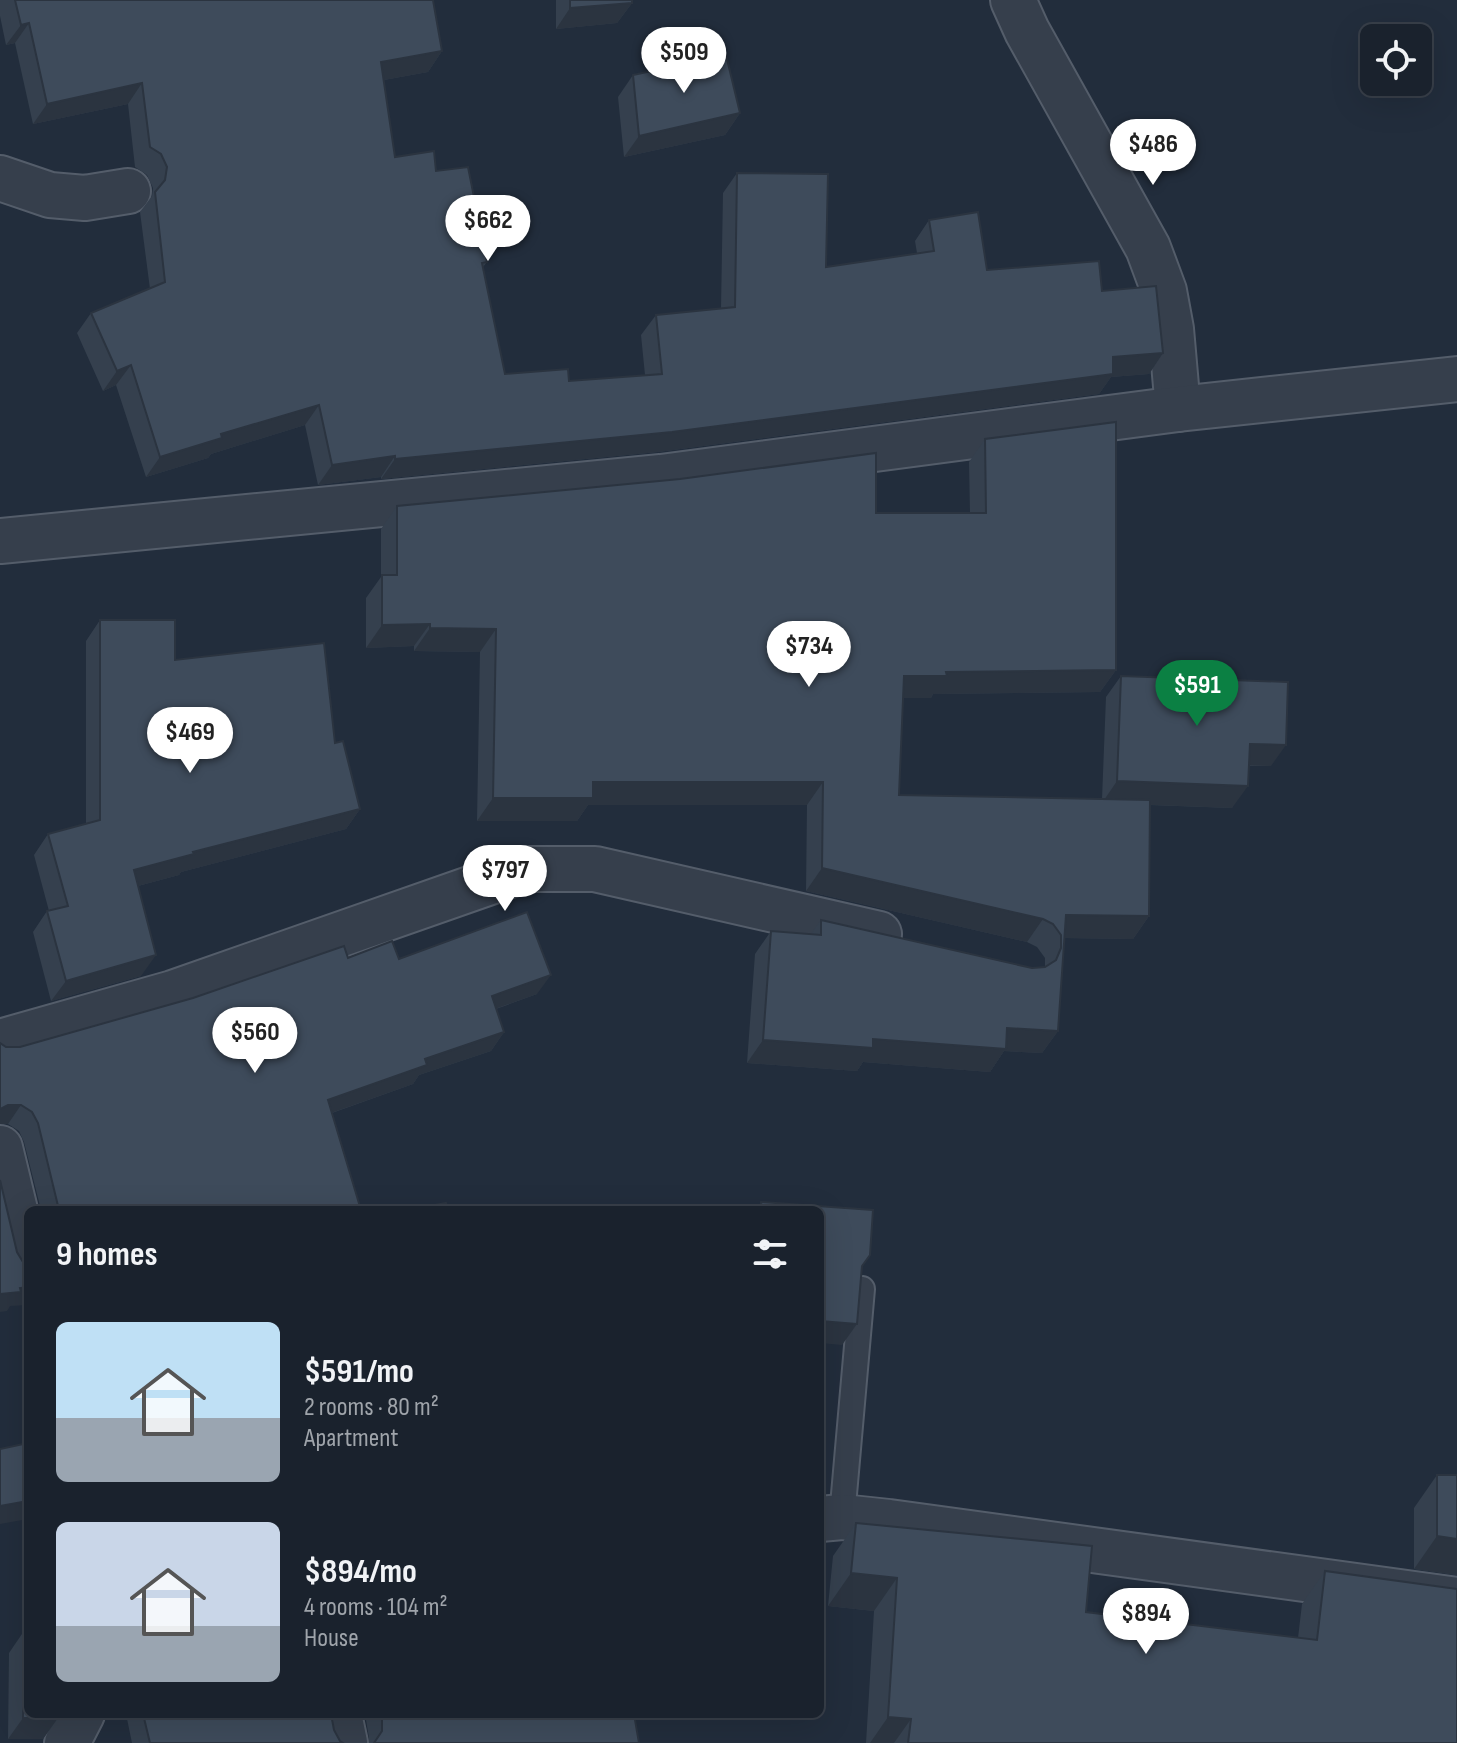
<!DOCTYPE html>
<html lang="en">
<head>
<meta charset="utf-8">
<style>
	body { margin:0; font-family:"Sofia Sans Condensed",sans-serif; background:#272f39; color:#f1f3f6; height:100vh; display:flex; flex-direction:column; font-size:30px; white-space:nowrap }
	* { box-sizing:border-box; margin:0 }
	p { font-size:26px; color:#9fa4aa }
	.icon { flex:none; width:44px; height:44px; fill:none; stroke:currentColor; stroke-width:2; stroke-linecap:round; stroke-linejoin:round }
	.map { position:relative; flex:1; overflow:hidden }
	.details { position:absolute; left:24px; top:1206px; width:800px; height:512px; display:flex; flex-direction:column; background:#1a222d; border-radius:12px; box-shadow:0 8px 32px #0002,0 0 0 2px #383f49 }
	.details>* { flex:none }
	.controls { position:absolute; left:1360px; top:24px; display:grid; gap:16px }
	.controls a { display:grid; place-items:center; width:72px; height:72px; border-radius:12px; background:#1a222d; box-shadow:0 8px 32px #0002,0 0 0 2px #383f49; font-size:40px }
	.price { position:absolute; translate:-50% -68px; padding:0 18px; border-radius:28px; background:#fff; color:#222; font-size:26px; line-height:52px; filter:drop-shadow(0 2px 4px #0008) }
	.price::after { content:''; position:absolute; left:50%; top:48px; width:24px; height:18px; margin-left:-12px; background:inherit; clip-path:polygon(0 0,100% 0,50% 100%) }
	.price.active { background:#0b8043; color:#fff }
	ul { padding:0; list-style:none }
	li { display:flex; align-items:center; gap:24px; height:200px; padding:0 32px }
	li span { display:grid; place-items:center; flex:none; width:224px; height:160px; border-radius:12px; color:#555 }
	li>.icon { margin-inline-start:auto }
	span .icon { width:96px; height:96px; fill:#fffc; stroke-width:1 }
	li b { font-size:34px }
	h2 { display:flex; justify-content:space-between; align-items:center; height:96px; padding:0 32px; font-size:34px }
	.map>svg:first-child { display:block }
</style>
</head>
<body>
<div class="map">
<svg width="1457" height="1743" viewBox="0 0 1457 1743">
	<rect width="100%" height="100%" fill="#222d3c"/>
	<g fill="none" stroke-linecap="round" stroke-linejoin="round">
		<defs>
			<path id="service" d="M 842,1517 L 862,1289"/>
			<g id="minor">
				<path d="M 1013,0 L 1027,31 L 1148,248 L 1164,291 L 1171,329 L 1178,409"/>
				<path d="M 0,178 L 50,195 L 85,198 L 128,191"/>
				<path d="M 0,541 L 661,477 L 1178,409 L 1457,379"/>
				<path d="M 0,1042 L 173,993 L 527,869 L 595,869 L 879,934"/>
				<path d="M 339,1714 L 345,1743"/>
				<path d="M 67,1743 L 82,1714"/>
			</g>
			<g id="tertiary">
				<path d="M 0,1148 L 28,1264"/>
				<path d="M 820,1519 L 842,1517 L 889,1522 L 1457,1600"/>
			</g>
		</defs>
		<use href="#service" stroke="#545d6a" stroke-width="28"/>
		<use href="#minor" stroke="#545d6a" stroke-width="48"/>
		<use href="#tertiary" stroke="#545d6a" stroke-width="48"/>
		<use href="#service" stroke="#363f4c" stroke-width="24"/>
		<use href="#minor" stroke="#363f4c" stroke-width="44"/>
		<use href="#tertiary" stroke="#363f4c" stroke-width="44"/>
	</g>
	<g fill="#35404e">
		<path d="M 0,0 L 433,0 L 442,51 L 428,72 L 384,80 L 395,157 L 436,171 L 487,262 L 483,267 L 505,374 L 569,381 L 645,375 L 641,335 L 656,315 L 721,308 L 723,193 L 737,173 L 826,267 L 917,253 L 915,241 L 929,220 L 987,270 L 1102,291 L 1163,353 L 1149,374 L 1111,377 L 1099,394 L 658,452 L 381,479 L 381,477 L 318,485 L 305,425 L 211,454 L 208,458 L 146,477 L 116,385 L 103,391 L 77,333 L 91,313 L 150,289 L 140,212 L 152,196 L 153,188 L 147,175 L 135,167 L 128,104 L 33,124 L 15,43 L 6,45 L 0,16 Z"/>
		<path d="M 556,0 L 632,0 L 632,3 L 617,23 L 556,29 Z"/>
		<path d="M 633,75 L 740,113 L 725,135 L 624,157 L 618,97 Z"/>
		<path d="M 985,439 L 1116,670 L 1100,692 L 933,694 L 931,698 L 903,698 L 899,795 L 1102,799 L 1106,697 L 1121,676 L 1271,766 L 1249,766 L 1232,808 L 1150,805 L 1149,916 L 1133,939 L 1064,938 L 1058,1031 L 1042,1053 L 1004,1051 L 990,1072 L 863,1062 L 857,1071 L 747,1063 L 755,954 L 771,931 L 811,934 L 821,920 L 1032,968 L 1045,967 L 1045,958 L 1037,947 L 1027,942 L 806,891 L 807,805 L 588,805 L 577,821 L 477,821 L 480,652 L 414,651 L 414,646 L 366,648 L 366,598 L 381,577 L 381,529 L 397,506 L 876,513 L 970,513 L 969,462 Z"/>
		<path d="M 100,620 L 335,743 L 360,809 L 346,829 L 181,872 L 179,875 L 138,886 L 141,976 L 51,1001 L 33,932 L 47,911 L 49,911 L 34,855 L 48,834 L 86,824 L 86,641 Z"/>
		<path d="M 348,958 L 399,959 L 537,994 L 496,1009 L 504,1032 L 491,1051 L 419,1075 L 413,1084 L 332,1113 L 361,1210 L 41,1210 L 24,1142 L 19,1131 L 8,1124 L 6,1047 L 20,1047 Z"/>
		<path d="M 1437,1475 L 1457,1475 L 1457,1575 L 1414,1569 L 1414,1508 Z"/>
		<path d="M 856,1523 L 1086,1612 L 1298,1638 L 1302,1604 L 1325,1571 L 1457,1743 L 866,1743 L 874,1611 L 828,1606 L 833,1556 Z"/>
		<path d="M 24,1631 L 58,1718 L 43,1739 L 8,1739 L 9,1653 Z"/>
		<path d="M 126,1714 L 331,1714 L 334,1730 L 340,1741 L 343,1743 L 132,1743 Z"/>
		<path d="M 365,1714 L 634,1714 L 639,1743 L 369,1743 L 369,1738 Z"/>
	</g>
	<g fill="#2b3440">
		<path d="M 632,3 L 617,23 L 556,29 L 570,8 Z"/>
		<path d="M 29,23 L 15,43 L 6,45 L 21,25 Z"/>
		<path d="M 442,51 L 428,72 L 367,83 L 381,62 Z"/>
		<path d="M 142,83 L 128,104 L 33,124 L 47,104 Z"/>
		<path d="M 740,113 L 725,135 L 624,157 L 639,136 Z"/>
		<path d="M 1163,353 L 1149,374 L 1111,377 L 1099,394 L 658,452 L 381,479 L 395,459 L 1113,357 Z"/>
		<path d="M 131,365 L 116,385 L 103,391 L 117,371 Z"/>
		<path d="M 319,405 L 305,425 L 211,454 L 208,458 L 146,477 L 160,457 L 221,434 Z"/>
		<path d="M 395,456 L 381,477 L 318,485 L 332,465 Z"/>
		<path d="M 430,624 L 414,646 L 366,648 L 382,625 Z"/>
		<path d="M 430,628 L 496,629 L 480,652 L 414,651 Z"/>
		<path d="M 1116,670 L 1100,692 L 933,694 L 931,698 L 888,698 L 904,676 L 946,672 Z"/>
		<path d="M 1250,744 L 1286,745 L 1271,766 L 1234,765 Z"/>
		<path d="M 1117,781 L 1248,786 L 1232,808 L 1102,803 Z"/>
		<path d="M 593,782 L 823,782 L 807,805 L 588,805 L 577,821 L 477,821 L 493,798 Z"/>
		<path d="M 360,809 L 346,829 L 181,872 L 179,875 L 119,891 L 134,870 L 193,852 Z"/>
		<path d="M 822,868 L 1043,919 L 1027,942 L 806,891 Z"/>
		<path d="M 1066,915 L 1149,916 L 1133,939 L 1061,938 Z"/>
		<path d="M 156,955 L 141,976 L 51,1001 L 66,981 Z"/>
		<path d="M 551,975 L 537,994 L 478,1015 L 492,996 Z"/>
		<path d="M 1007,1028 L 1058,1031 L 1042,1053 L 1004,1051 L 990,1072 L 863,1062 L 857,1071 L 747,1063 L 763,1040 L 873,1039 Z"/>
		<path d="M 504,1032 L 491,1051 L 419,1075 L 413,1084 L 314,1119 L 328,1100 L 425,1059 Z"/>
		<path d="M 8,1105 L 21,1105 L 8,1124 L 0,1124 L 0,1109 Z"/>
		<path d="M 28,1287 L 28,1305 L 10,1306 L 7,1311 L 0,1312 L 0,1294 L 20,1288 Z"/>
		<path d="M 820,1321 L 857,1324 L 842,1345 L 820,1343 Z"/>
		<path d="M 28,1501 L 28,1519 L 0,1524 L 0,1506 Z"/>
		<path d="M 1437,1536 L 1457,1539 L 1457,1575 L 1414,1569 Z"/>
		<path d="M 851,1573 L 897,1578 L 874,1611 L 828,1606 Z"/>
		<path d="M 888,1717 L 911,1719 L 894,1743 L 870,1743 Z"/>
		<path d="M 23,1718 L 58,1718 L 43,1739 L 8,1739 Z"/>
	</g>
	<g fill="#3e4b5b" stroke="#2b3440" stroke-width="2">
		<path d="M 15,0 L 433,0 L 442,51 L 381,62 L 395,157 L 434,151 L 436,171 L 468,167 L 487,262 L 482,263 L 505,374 L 568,369 L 569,381 L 662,374 L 656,315 L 735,307 L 737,173 L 828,174 L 826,267 L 934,251 L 929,220 L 978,212 L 987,270 L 1099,261 L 1102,291 L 1156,286 L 1163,353 L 1113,357 L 1113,374 L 672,432 L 395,459 L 395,456 L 332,465 L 319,405 L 221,434 L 222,438 L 160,457 L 131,365 L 117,371 L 91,313 L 165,282 L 155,192 L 165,180 L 167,167 L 161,154 L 150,147 L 142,83 L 47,104 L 29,23 L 21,25 Z"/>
		<path d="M 570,0 L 632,0 L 632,3 L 570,8 Z"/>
		<path d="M 726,55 L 740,113 L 639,136 L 633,75 Z"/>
		<path d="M 1116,422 L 1116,670 L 946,672 L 947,676 L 904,676 L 899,795 L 1150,800 L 1149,916 L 1066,915 L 1058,1031 L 1007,1028 L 1006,1049 L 873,1039 L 873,1048 L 763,1040 L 771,931 L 821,935 L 821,920 L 1032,968 L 1045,967 L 1056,960 L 1061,948 L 1061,935 L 1053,924 L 1043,919 L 822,868 L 823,782 L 593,782 L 593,798 L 493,798 L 496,629 L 430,628 L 430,624 L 382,625 L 382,575 L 397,575 L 397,506 L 680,479 L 876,453 L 876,513 L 986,513 L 985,439 Z"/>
		<path d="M 100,620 L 175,620 L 175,660 L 324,643 L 335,743 L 343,741 L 360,809 L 193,852 L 194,854 L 134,870 L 156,955 L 66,981 L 47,911 L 68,906 L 48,834 L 100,820 Z"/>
		<path d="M 1121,676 L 1288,682 L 1286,745 L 1250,744 L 1248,786 L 1117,781 Z"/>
		<path d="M 527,912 L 551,975 L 492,996 L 504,1032 L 425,1059 L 427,1065 L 328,1100 L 361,1210 L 59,1210 L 38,1123 L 32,1112 L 21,1105 L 8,1105 L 0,1109 L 0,1043 L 6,1047 L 20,1047 L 193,998 L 344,946 L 348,958 L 392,941 L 399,959 Z"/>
		<path d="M 0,1180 L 17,1252 L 23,1262 L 28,1265 L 28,1287 L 20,1288 L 21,1292 L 0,1294 Z"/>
		<path d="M 761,1202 L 873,1210 L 870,1255 L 862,1266 L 857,1324 L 820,1321 L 820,1210 L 760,1210 Z"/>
		<path d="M 446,1203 L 448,1210 L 408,1210 Z"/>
		<path d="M 28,1443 L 28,1501 L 0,1506 L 0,1449 Z"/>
		<path d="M 1437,1475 L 1457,1475 L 1457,1539 L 1437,1536 Z"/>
		<path d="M 856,1523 L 1092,1546 L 1086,1612 L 1317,1640 L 1325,1571 L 1457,1589 L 1457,1743 L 908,1743 L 911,1719 L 888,1717 L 897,1578 L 851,1573 Z"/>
		<path d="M 24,1631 L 28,1631 L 28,1714 L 60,1714 L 58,1718 L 23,1718 Z"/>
		<path d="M 143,1714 L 331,1714 L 334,1730 L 340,1741 L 343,1743 L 150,1743 Z"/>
		<path d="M 382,1714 L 634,1714 L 639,1743 L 374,1743 L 382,1731 Z"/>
	</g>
</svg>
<div class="controls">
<a><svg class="icon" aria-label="locate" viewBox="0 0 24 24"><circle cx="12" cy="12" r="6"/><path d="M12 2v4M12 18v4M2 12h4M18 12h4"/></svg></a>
</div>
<b class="price" style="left:684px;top:95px">$509</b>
<b class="price" style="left:1153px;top:187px">$486</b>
<b class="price" style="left:488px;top:263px">$662</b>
<b class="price" style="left:809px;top:689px">$734</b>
<b class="price active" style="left:1197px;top:728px">$591</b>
<b class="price" style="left:190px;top:775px">$469</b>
<b class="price" style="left:505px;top:913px">$797</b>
<b class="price" style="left:255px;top:1075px">$560</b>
<b class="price" style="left:1146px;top:1656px">$894</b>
<section class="details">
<h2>9 homes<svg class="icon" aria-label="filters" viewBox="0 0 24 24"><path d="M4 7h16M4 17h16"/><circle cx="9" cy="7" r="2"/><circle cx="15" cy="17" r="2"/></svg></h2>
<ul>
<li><span style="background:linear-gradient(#bfe0f5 60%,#9aa5b1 0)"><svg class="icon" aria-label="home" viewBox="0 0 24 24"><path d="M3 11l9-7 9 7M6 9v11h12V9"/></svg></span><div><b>$591/mo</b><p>2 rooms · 80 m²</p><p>Apartment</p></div></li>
<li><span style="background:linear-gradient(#c9d6e8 65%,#9aa5b1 0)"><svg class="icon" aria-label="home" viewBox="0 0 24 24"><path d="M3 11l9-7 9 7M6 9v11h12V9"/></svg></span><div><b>$894/mo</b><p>4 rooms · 104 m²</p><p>House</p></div></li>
</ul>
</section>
</div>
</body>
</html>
